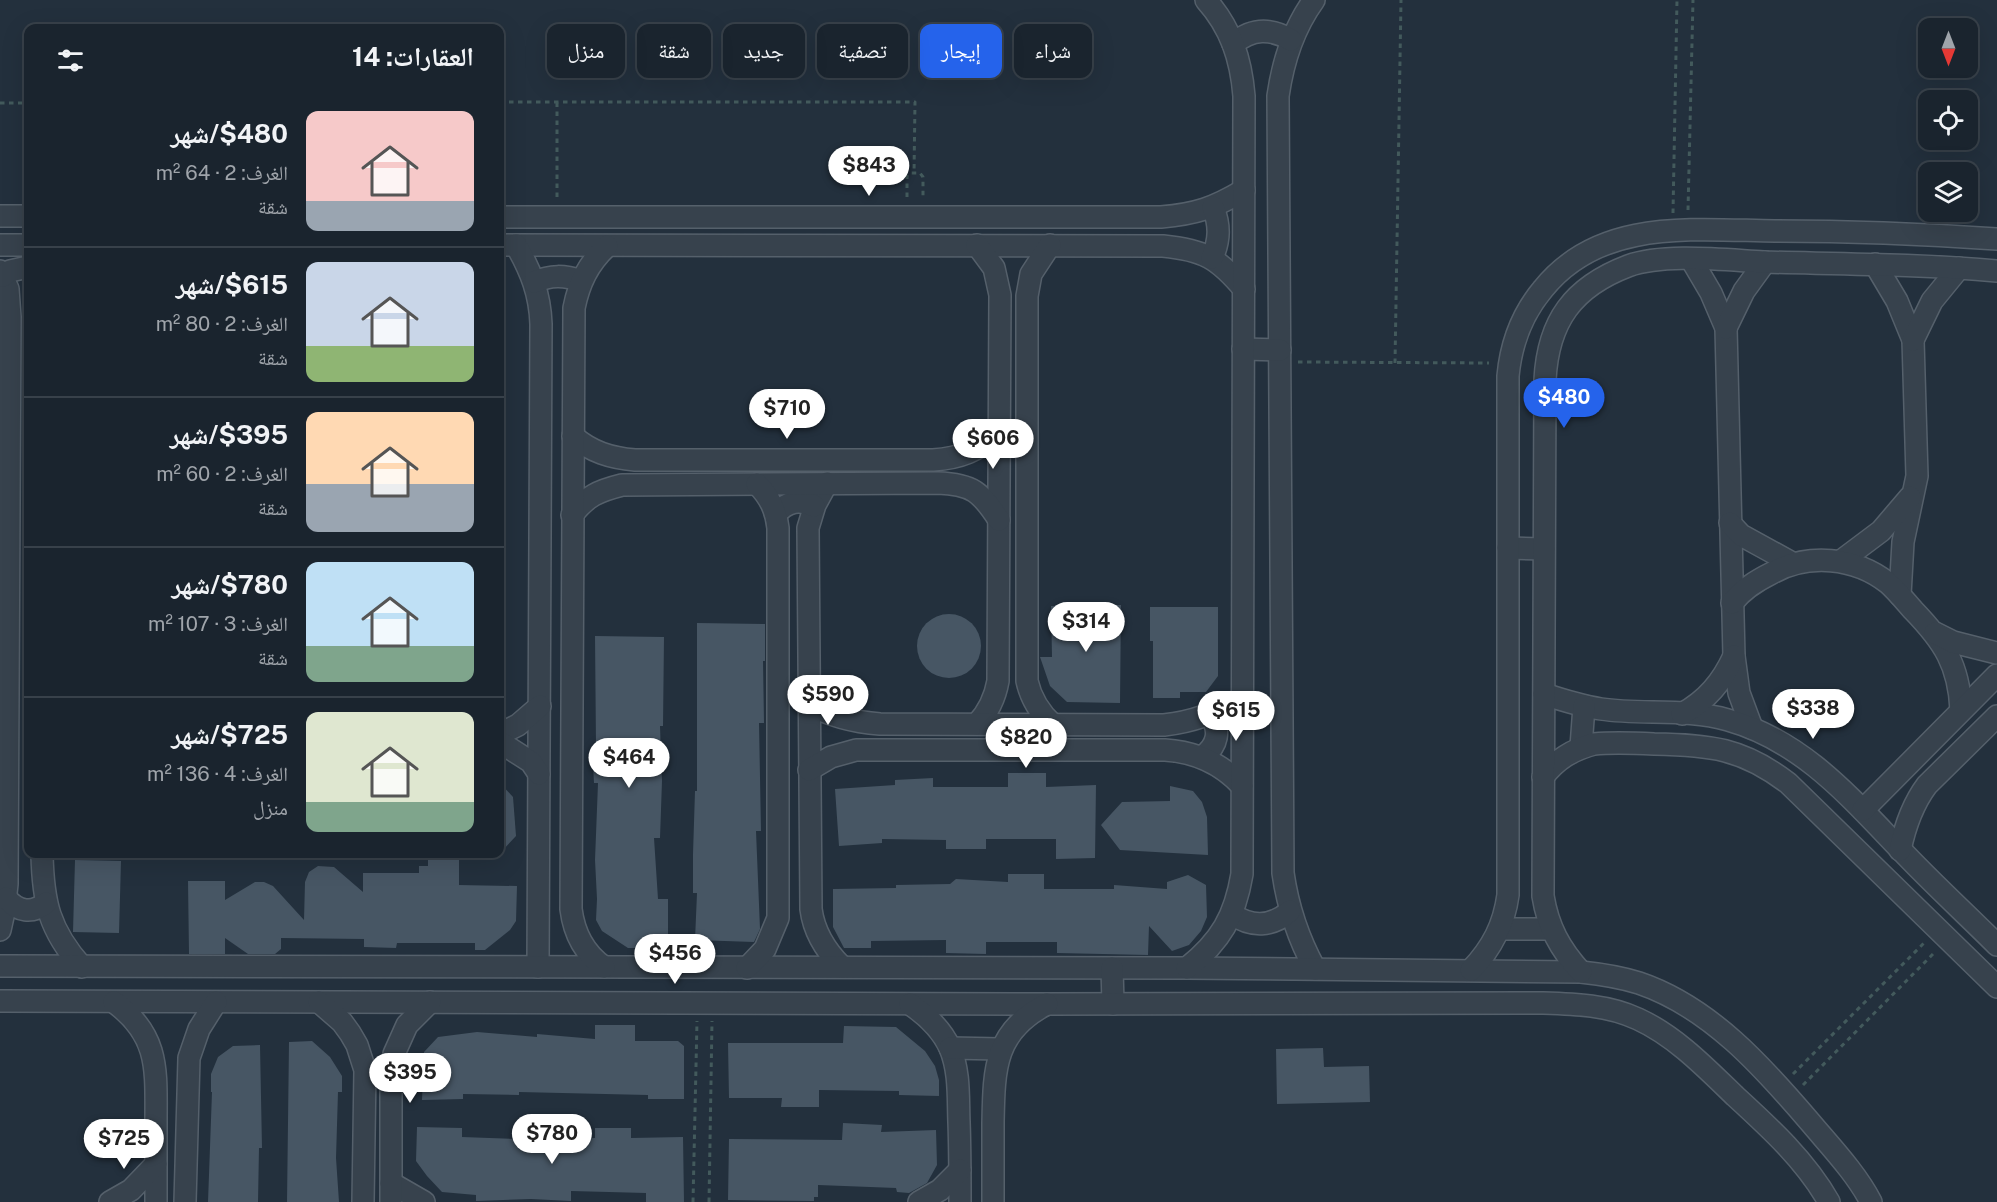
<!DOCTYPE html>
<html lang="ar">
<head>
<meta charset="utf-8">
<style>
	body { margin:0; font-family:"Public Sans","Noto Naskh Arabic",sans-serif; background:#27303a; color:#f1f3f6; direction:rtl; height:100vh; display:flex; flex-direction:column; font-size:22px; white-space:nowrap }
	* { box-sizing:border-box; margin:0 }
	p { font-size:20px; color:#9fa4aa }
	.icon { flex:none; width:33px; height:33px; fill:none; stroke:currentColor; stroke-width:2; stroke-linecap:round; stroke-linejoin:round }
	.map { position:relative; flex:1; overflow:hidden; direction:ltr }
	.sheet { position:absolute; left:24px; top:24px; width:480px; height:834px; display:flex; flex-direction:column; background:#1a242e; border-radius:12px; box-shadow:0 6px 24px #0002,0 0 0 2px #38414a; direction:rtl }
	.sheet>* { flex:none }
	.top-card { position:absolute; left:522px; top:24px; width:570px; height:54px; direction:rtl; display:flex; gap:12px }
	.needle { width:39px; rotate:180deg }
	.buttons { position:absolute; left:1918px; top:18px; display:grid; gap:12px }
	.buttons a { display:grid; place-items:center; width:60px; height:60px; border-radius:12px; background:#1a242e; box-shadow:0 6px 24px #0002,0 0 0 2px #38414a; font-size:30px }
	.price { position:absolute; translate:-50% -51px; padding:0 14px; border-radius:21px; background:#fff; color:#222; font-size:20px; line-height:39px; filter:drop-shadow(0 2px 3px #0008) }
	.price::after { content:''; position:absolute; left:50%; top:36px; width:18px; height:14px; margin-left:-9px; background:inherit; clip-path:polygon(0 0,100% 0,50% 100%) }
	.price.active { background:#2563eb; color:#fff }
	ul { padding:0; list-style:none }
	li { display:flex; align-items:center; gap:18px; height:150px; padding:0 30px }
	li+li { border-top:2px solid #38414a }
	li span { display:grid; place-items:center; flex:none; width:168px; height:120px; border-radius:12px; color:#555 }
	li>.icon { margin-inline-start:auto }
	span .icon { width:72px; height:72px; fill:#fffc; stroke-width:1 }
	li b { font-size:26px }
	h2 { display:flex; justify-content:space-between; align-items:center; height:72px; padding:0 30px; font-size:26px }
	.chip { padding:0 21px; border-radius:12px; background:#1a242e; box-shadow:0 6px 24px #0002,0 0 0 2px #38414a; font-size:21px; line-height:54px }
	.chip.active { background:#2563eb; color:#fff }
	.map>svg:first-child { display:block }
</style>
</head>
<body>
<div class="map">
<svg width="1997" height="1202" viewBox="0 0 1997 1202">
	<rect width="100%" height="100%" fill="#23303d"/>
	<g fill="#475664">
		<path d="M 1121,605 L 1120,703 L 1067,702 L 1050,686 L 1040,657 L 1052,657 L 1051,606 Z"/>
		<path d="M 1150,607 L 1218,607 L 1218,676 L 1206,692 L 1180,692 L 1180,698 L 1153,698 L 1153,641 L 1150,641 Z"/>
		<circle cx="949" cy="646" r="32"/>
		<path d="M 697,623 L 765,624 L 765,661 L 763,661 L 764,723 L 759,723 L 761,831 L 756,831 L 760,929 L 754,942 L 695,940 L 697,893 L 693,893 L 693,854 L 695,791 L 697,791 Z"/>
		<path d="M 595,636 L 664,637 L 663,726 L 660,726 L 662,781 L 660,838 L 654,838 L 658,899 L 668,899 L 668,948 L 628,948 L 602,931 L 596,920 L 597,899 L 595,860 L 598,783 L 594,783 L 592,747 L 596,747 Z"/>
		<path d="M 1008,773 L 1046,773 L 1046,787 L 1096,785 L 1095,858 L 1056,859 L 1056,839 L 986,839 L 986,849 L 946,849 L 946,840 L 882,839 L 882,843 L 839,846 L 835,789 L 895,785 L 895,780 L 933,778 L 933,787 L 1008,787 Z"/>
		<path d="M 500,783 L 513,797 L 516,836 L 500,853 Z"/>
		<path d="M 1170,786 L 1193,791 L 1202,802 L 1207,817 L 1208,855 L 1120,850 L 1101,825 L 1122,802 L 1170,801 Z"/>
		<path d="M 428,854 L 459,854 L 459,885 L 517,886 L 516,921 L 510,930 L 485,950 L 475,950 L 475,943 L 397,943 L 396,948 L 364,947 L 364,939 L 281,938 L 281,949 L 275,954 L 248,954 L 225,938 L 225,954 L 189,954 L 188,881 L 225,881 L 225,900 L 255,882 L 264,882 L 273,886 L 304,920 L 305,882 L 309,872 L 318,866 L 334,867 L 363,892 L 363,873 L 419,873 L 419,866 L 428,866 Z"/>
		<path d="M 75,860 L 121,861 L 119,933 L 73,932 Z"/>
		<path d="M 1008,874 L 1044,874 L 1044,889 L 1114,889 L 1114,885 L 1167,889 L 1167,882 L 1188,875 L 1206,885 L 1207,917 L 1201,931 L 1189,945 L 1172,951 L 1149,926 L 1148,955 L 1057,953 L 1057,942 L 986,942 L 986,954 L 946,953 L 946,940 L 871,941 L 871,948 L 844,948 L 833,927 L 833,889 L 896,888 L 896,885 L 950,884 L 956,879 L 1008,882 Z"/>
		<path d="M 595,1025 L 635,1025 L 635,1041 L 678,1041 L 684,1046 L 684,1099 L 648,1099 L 648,1095 L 519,1092 L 519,1095 L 463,1094 L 463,1099 L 422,1100 L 424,1052 L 438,1037 L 477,1032 L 537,1037 L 537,1034 L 595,1039 Z"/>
		<path d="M 844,1026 L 896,1027 L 925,1051 L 935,1066 L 939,1080 L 939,1096 L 899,1095 L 899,1091 L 819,1090 L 819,1107 L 781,1107 L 782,1098 L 729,1098 L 728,1043 L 843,1043 Z"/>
		<path d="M 312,1041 L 330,1057 L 342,1076 L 342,1092 L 338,1092 L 336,1158 L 339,1202 L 287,1202 L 289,1042 Z"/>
		<path d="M 260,1045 L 262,1148 L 259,1148 L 258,1202 L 208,1202 L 212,1092 L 211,1092 L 211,1074 L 218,1057 L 233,1046 Z"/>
		<path d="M 1323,1048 L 1324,1067 L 1369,1066 L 1370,1102 L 1277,1104 L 1276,1049 Z"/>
		<path d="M 843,1123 L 882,1125 L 881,1132 L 936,1130 L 937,1165 L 927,1183 L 909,1193 L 897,1192 L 896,1188 L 818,1185 L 818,1197 L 814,1197 L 814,1201 L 728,1200 L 729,1139 L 842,1140 Z"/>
		<path d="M 417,1127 L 462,1128 L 462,1137 L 515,1139 L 515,1141 L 595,1138 L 595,1128 L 631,1128 L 631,1138 L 683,1137 L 684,1202 L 646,1202 L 646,1193 L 571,1191 L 571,1201 L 531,1199 L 476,1201 L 476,1195 L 442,1192 L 427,1176 L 416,1161 Z"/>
	</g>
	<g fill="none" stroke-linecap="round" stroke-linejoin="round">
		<defs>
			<g id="minor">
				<path d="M 1314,0 C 1293,29 1283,61 1278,96 L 1283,873 C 1288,908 1298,938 1315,969"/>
				<path d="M 1233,44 C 1252,28 1271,28 1291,40"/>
				<path d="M 0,216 L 28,216"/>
				<path d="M 500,217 L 1161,217 C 1196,214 1214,208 1244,190"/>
				<path d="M 0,245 L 28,245"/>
				<path d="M 500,245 L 1163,246 C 1204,250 1218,258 1244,289"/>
				<path d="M 516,245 C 531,271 540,294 541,324 L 538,967"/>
				<path d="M 977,245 L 994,268 L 1000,295 L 998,681 C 995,698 989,711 977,724"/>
				<path d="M 1050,245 L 1031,274 L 1027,296 L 1027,681 C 1031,699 1039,712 1053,725"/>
				<path d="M 1212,258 C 1220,240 1220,225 1213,207"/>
				<path d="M 1691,259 L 1711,293 L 1726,328 L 1734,656 L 1739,693 L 1752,728"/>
				<path d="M 1875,264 L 1897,301 L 1913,340 L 1917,476 L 1903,542 L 1900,595"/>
				<path d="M 0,271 L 8,289 L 10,317 L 7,884 L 4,912 L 0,930"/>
				<path d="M 3,276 L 10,271 L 28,267"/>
				<path d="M 534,282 C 551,275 564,275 581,281"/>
				<path d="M 1726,328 L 1744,291 L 1765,262"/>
				<path d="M 1913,340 L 1932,301 L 1959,268"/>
				<path d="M 1243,349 L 1280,350"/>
				<path d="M 573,436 C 591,452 611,458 635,460 L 933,460 C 962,458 976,451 999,433"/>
				<path d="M 827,483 L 815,505 L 808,528 L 811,909 C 814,933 826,951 842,967"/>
				<path d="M 776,514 C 787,501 800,499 814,506"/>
				<path d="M 572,515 C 587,496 598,491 622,485 L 938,483 C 972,484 981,492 999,520"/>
				<path d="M 1730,523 L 1741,535 L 1792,563"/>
				<path d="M 1508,548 L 1544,549"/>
				<path d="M 1841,561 L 1881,531 L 1910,497"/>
				<path d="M 1732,603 C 1743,589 1756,581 1772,573 C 1808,553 1855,557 1888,583 C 1897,591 1905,601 1913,610 C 1944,642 1959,665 1961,710"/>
				<path d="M 1935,633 L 1953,642 L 1997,653"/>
				<path d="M 1544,694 C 1562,700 1581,706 1601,709 C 1643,715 1687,708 1728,720 C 1802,741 1848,795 1900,849 C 1931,882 1965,913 1997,945"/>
				<path d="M 809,704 C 832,717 854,722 880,724 L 1164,725 C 1193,722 1217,713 1242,698"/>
				<path d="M 1682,714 C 1707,700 1722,682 1734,656"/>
				<path d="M 500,734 L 518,725 L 540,706"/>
				<path d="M 500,742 L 531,762 L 539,774"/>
				<path d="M 1581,747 L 1584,706"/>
				<path d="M 1202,757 C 1218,746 1221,730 1210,715"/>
				<path d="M 809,770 L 831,757 L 856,750 L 1165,750 C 1196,752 1221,763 1242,786"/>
				<path d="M 1543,777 C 1557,759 1572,750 1594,744 C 1614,742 1634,743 1654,744 C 1710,745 1742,748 1788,783 L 1997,987"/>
				<path d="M 1863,810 L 1997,675"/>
				<path d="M 1900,850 C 1905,826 1912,805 1927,785 L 1997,716"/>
				<path d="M 42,854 C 43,902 49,930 82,967"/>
				<path d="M 6,898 C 18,912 32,914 46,903"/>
				<path d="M 1232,914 C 1252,928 1272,927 1290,911"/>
				<path d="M 1500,929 L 1551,929"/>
				<path d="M 0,966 L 1187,968 L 1581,972 C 1600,974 1620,977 1639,983 C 1710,1007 1763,1067 1810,1122 C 1831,1147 1856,1173 1871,1202"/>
				<path d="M 604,967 C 584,953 574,933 571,909 L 574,308 C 579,283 588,264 607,246"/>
				<path d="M 747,968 L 765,949 L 778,918 L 778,528 C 776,510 770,497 757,484"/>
				<path d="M 1112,968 L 1113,1004"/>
				<path d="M 1187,968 C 1221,941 1235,916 1242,874 L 1244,96 C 1241,59 1231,28 1206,0"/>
				<path d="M 1471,970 C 1492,948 1504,925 1508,895 L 1508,376 C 1511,344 1522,314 1543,289 C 1600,218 1693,230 1775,231 C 1849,231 1923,234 1997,239"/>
				<path d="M 1581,972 C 1560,949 1548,927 1543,896 L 1545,380 C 1548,321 1573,287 1628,266 C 1664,253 1725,260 1764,262 C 1842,264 1920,264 1997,271"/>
				<path d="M 0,1001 L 1047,1004 L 1543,1003 C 1576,1004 1608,1005 1638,1019 C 1675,1036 1705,1067 1735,1096 C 1770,1128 1806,1161 1829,1202"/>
				<path d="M 114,1002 C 160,1036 156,1070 156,1122 C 156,1149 156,1175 156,1202"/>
				<path d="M 319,1002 L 342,1022 L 350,1033 L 357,1045 L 365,1070 L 363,1202"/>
				<path d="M 910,1004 C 926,1015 942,1030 950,1048 C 960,1072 958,1098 959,1122 C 960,1149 960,1175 960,1202"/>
				<path d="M 950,1048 L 1001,1049"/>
				<path d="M 391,1183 L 424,1202"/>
				<path d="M 110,1202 L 131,1190 L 156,1164"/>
				<path d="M 185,1202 L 189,1058 L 199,1029 L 216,1002"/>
				<path d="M 391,1202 L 391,1078 L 394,1054 L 407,1025 L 430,1002"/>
				<path d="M 919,1202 L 940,1190 L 960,1170"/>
				<path d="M 993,1202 C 993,1176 993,1149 993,1123 C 994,1069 994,1031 1047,1004"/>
			</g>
		</defs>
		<use href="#minor" stroke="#55606b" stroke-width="24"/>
		<g stroke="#435a5c" stroke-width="3" stroke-dasharray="4.5 4.5" stroke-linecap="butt">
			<path d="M 500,102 L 915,102 L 914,173"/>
			<path d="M 0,103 L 28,103"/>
			<path d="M 557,197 L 557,102"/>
			<path d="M 907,197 L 907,176 L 910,173 L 920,173 L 923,177 L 923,197"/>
			<path d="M 1688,210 L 1693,0"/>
			<path d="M 1673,213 L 1677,0"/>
			<path d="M 1298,362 L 1489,363"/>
			<path d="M 1395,363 L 1401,0"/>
			<path d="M 1793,1074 L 1924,943"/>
			<path d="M 1803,1085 L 1934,953"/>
			<path d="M 693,1202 L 697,1021"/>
			<path d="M 709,1202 L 712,1021"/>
		</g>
		<use href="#minor" stroke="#37424d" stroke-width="21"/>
	</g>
</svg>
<div class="buttons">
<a><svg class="needle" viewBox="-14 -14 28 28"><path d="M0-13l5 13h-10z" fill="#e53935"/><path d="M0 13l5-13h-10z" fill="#9fa4aa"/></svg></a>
<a><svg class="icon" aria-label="locate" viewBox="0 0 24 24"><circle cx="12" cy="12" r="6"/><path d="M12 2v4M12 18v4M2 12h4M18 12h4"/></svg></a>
<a><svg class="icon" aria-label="layers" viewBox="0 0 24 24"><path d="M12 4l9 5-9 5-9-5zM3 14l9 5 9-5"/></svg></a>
</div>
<b class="price" style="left:869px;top:197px">$843</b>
<b class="price active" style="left:1564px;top:429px">$480</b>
<b class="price" style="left:787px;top:440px">$710</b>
<b class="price" style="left:993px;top:470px">$606</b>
<b class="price" style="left:1086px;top:653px">$314</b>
<b class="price" style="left:828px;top:726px">$590</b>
<b class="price" style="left:1813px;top:740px">$338</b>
<b class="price" style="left:1236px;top:742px">$615</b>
<b class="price" style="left:1026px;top:769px">$820</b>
<b class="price" style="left:629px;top:789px">$464</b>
<b class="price" style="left:675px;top:985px">$456</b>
<b class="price" style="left:410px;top:1104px">$395</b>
<b class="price" style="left:552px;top:1165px">$780</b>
<b class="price" style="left:124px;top:1170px">$725</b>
<div class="top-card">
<a class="chip">شراء</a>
<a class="chip active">إيجار</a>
<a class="chip">تصفية</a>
<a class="chip">جديد</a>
<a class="chip">شقة</a>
<a class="chip">منزل</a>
</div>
<section class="sheet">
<h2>العقارات: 14<svg class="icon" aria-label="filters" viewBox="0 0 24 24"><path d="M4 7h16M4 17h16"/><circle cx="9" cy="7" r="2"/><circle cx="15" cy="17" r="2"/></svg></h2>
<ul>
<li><span style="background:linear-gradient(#f6c9c9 75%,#9aa5b1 0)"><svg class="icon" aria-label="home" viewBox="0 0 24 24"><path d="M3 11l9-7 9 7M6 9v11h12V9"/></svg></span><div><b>$480/شهر</b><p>الغرف: 2 · 64 m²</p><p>شقة</p></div></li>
<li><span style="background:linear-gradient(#c9d6e8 70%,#8fb573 0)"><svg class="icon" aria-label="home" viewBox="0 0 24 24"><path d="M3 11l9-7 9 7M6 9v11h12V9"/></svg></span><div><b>$615/شهر</b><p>الغرف: 2 · 80 m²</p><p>شقة</p></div></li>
<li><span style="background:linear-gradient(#ffd9b3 60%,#9aa5b1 0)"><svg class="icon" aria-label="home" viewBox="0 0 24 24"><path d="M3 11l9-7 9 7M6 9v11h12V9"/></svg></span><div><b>$395/شهر</b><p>الغرف: 2 · 60 m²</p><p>شقة</p></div></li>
<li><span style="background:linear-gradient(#bfe0f5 70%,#7fa58c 0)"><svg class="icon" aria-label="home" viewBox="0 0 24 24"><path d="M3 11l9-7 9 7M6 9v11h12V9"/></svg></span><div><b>$780/شهر</b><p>الغرف: 3 · 107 m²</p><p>شقة</p></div></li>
<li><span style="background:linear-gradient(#dfe7d0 75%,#7fa58c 0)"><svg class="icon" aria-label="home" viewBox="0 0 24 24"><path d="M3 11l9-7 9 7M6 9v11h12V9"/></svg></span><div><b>$725/شهر</b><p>الغرف: 4 · 136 m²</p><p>منزل</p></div></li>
</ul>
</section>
</div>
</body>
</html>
